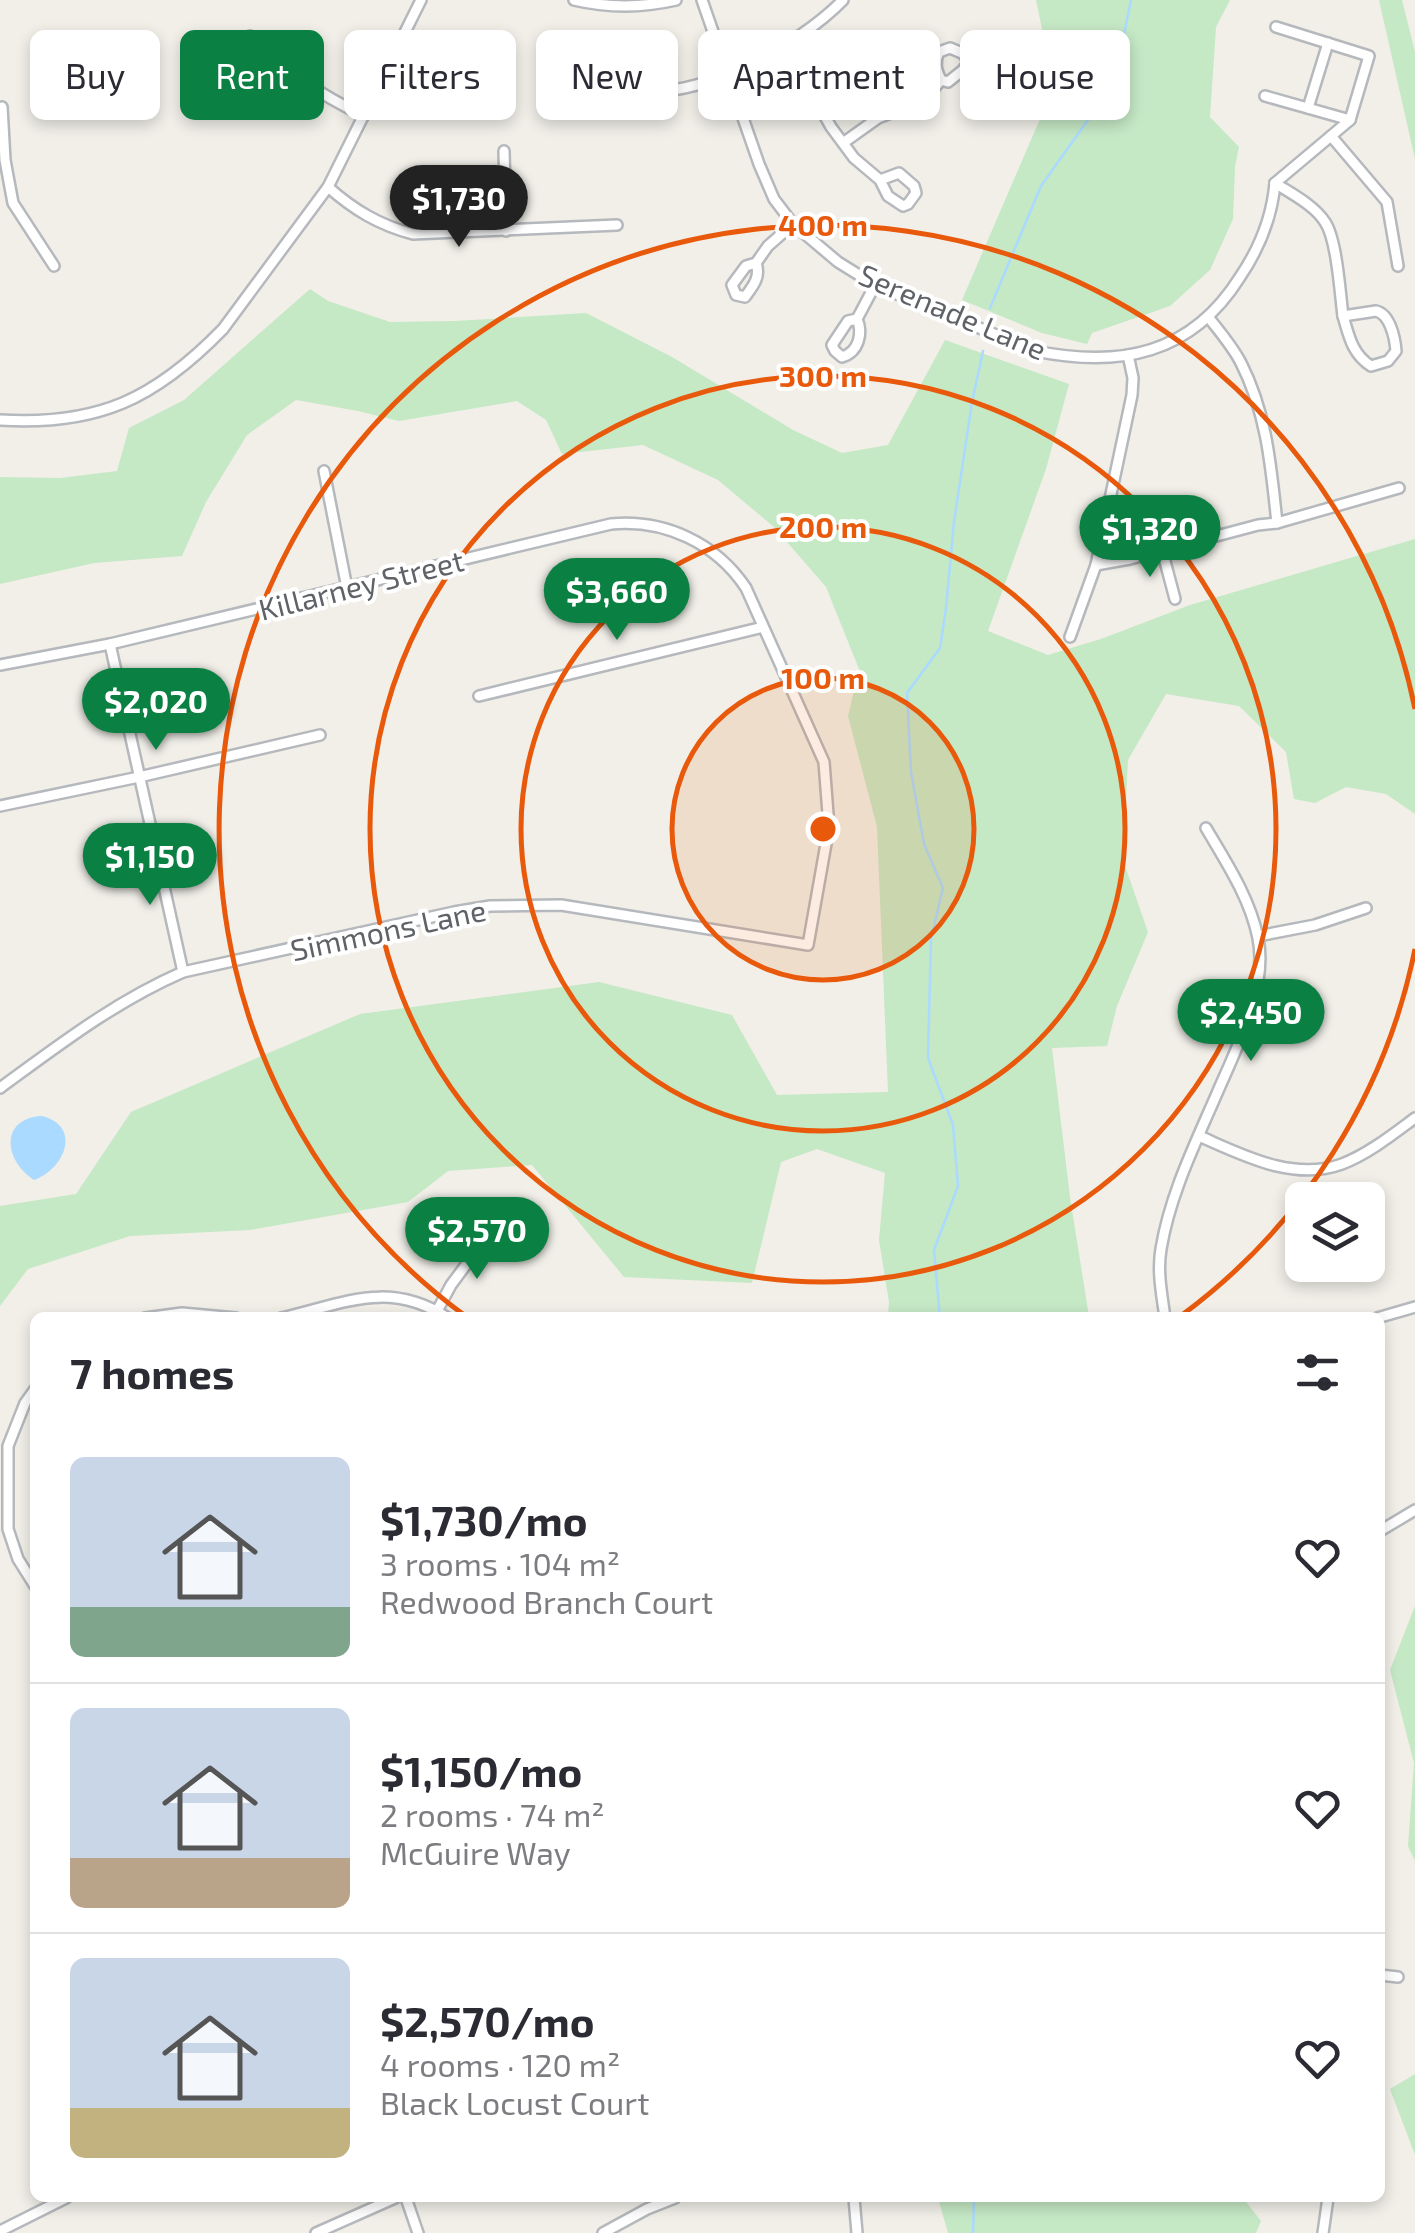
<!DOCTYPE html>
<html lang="en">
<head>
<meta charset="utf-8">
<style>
	body { margin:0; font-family:"Exo 2",sans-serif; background:#f7f7f7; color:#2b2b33; height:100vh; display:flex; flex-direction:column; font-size:38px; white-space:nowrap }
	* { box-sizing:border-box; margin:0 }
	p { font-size:32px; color:#7c7c81 }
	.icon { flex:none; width:55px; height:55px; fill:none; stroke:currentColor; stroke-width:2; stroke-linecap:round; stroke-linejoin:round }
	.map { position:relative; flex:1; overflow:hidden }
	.panel { position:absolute; left:30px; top:1312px; width:1355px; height:890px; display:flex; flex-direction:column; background:#fff; border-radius:15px; box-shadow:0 5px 15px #0003 }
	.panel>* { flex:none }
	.top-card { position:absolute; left:30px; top:30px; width:1355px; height:90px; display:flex; gap:20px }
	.fabs { position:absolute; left:1285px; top:1182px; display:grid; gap:20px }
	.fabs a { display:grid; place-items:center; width:100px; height:100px; border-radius:15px; background:#fff; box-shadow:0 5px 15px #0003; font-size:50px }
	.price { position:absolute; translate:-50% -85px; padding:0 22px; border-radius:35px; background:#0b8043; color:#fff; font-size:32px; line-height:65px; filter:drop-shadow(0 2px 5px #0008) }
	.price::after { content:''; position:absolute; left:50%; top:60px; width:30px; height:22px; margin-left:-15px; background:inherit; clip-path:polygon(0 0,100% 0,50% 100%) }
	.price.active { background:#222; color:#fff }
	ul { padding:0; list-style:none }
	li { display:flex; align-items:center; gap:30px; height:250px; padding:0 40px }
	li+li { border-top:2px solid #e1e1e2 }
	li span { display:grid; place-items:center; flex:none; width:280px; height:200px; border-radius:15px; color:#555 }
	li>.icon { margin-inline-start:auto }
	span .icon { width:120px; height:120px; fill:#fffc; stroke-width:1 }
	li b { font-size:42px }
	h2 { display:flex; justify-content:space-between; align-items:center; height:120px; padding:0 40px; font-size:42px }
	.chip { padding:0 35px; border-radius:15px; background:#fff; box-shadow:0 5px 15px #0003; font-size:35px; line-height:90px }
	.chip.active { background:#0b8043; color:#fff }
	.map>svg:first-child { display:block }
</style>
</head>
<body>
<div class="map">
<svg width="1415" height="2233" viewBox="0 0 1415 2233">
	<rect width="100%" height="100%" fill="#f1efe8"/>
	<g fill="#c5e8c5">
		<path d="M 1036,0 L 1230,0 L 1216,27 L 1210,117 L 1239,147 L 1235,166 L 1233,219 L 1210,270 L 1170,306 L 1092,333 L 1087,344 L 1042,333 L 962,300 L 1043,112 L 1046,48 Z"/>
		<path d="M 1379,0 L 1402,0 L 1415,52 L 1415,159 Z"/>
		<path d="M 310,289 L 328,301 L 390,322 L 455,321 L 586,313 L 672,357 L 793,430 L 842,453 L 888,445 L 945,340 L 1069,384 L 1046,469 L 988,631 L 1048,655 L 1101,639 L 1190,605 L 1415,539 L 1415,814 L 1386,794 L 1346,787 L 1315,803 L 1294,799 L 1286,752 L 1239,706 L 1166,694 L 1128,760 L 1123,860 L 1148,932 L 1117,1006 L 1107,1046 L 1052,1048 L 1070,1197 L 1089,1317 L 888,1317 L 889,1302 L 879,1240 L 885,1173 L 817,1149 L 781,1162 L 752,1283 L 624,1277 L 532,1165 L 448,1171 L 408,1202 L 250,1230 L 130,1236 L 28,1269 L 0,1306 L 0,1206 L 76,1194 L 131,1112 L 360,1014 L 599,982 L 732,1015 L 777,1095 L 888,1092 L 877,827 L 848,716 L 859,669 L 826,587 L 774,527 L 718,480 L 643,445 L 562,454 L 546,420 L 517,401 L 399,421 L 358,411 L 296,400 L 247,435 L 206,502 L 182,556 L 94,563 L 0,584 L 0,477 L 60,478 L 117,471 L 129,428 L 184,400 Z"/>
		<path d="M 1415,1606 L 1415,1861 L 1408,1846 L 1414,1763 L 1390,1670 Z"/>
		<path d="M 1415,2074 L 1415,2155 L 1390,2089 Z"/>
		<path d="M 938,2198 L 1243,2198 L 1261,2221 L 1256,2233 L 948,2233 Z"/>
	</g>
	<path fill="#aadaff" d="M 42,1116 C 82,1126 65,1169 34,1180 C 3,1160 0,1118 42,1116 Z"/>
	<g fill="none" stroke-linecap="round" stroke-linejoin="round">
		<g stroke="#aadaff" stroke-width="2.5">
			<path d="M 990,308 L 1041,186 L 1114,83 L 1131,0"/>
			<path d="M 940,1318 L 934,1250 L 958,1186 L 953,1125 L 928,1058 L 931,939 L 943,888 L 924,844 L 911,772 L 907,693 L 940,648 L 946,608 L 954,522 L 972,402 L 983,351"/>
			<path d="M 973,2233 L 974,2198"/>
		</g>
		<defs>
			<g id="minor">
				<path d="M 574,0 C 608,8 641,8 676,0"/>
				<path d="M 702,0 L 759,164 L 774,199 L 793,224 L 838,262 L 875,285 L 1035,351 C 1120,368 1191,355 1240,277 C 1259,249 1272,217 1275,183"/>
				<path d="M 250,36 C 288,73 317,93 364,116"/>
				<path d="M 786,47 L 831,127 L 854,158 L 880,180 L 888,196 L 903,206 L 908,204 L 916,193 L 914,186 L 899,173 L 880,180"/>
				<path d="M 641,91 C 705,97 799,45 843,0"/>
				<path d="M 1265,96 L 1350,120"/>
				<path d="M 2,107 L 5,160 L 13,203 L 54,266"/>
				<path d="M 1308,108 L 1328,43"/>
				<path d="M 1331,136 L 1387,202 L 1398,266"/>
				<path d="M 843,143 L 878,118 L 899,110 L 920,99 L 933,90 L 941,80 L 948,82 L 963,70 L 969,61 L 962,53 L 950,48 L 939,52 C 934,62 936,70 941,80"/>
				<path d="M 504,151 L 506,231"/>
				<path d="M 1275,183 L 1350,120 L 1369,56 L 1276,27"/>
				<path d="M 1275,183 C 1292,194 1314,205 1325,222 C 1337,240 1340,293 1343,316"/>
				<path d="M 328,187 C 354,210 379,225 413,234 L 617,225"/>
				<path d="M 756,263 L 746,266 L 732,285 L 736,295 L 745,297 C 753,286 761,277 756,263 L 768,246 L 793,224"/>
				<path d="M 1376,311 C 1390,314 1395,338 1396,351 L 1388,361 L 1371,366 C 1352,354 1349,336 1343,316 Z"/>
				<path d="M 1209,318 C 1220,332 1233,347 1241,363 C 1267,414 1271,467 1277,523"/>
				<path d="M 857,319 C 863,333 859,352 842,357 L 835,351 L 832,345 L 848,321 L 857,319 L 875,285"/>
				<path d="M 0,420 C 98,426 155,399 223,329 L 328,187 L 421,0"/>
				<path d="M 324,471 L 347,588"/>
				<path d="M 1162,550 L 1175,599"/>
				<path d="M 1096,565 L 1130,559 L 1258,525 L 1277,523 L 1399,488"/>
				<path d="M 1070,637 L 1096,565 L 1132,395 L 1133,378 L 1128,355"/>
				<path d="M 110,644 L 183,972"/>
				<path d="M 0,665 L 110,644 L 611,524 C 665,519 716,543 746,588 L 824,762 L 829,827 L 808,945 L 561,905 L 490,906 L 454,912 L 183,972 C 116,1001 59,1045 0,1088"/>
				<path d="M 479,696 L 763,627"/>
				<path d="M 0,806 L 139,777 L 320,735"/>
				<path d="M 1258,936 L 1315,925 L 1366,908"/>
				<path d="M 1199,1136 C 1243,1155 1293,1182 1342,1164 C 1368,1154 1392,1135 1415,1118"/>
				<path d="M 437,1311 L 451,1285 L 488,1235"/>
				<path d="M 145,1318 L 182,1313 L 236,1318"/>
				<path d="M 281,1318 C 343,1304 388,1279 448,1318"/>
				<path d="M 1165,1318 C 1162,1295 1157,1272 1161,1249 C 1170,1194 1196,1142 1218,1091 C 1237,1047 1268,987 1258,938 C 1250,898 1226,862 1206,828"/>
				<path d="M 1377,1318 L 1415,1307"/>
				<path d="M 35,1389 L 25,1403 L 8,1446 L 8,1529 L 18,1559 L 35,1586"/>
				<path d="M 1380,1531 L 1415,1510"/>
				<path d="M 1380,1975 L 1398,1977"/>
				<path d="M 406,2198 L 418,2233"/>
				<path d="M 854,2198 L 857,2233"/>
				<path d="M 0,2231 L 66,2198"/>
				<path d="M 316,2233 L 395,2198"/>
				<path d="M 603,2233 L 647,2209 L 675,2198"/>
				<path d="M 1323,2233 L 1328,2198"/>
			</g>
		</defs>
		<use href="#minor" stroke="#b5b8bc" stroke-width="14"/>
		<use href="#minor" stroke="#fff" stroke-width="9"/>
	</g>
	<circle cx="823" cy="829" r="151" fill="#e8590c" fill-opacity=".12"/>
	<g fill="none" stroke="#e8590c" stroke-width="5">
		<circle cx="823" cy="829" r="151"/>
		<circle cx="823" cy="829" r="302"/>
		<circle cx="823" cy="829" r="453"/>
		<path d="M1415 949A604 604 0 0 1 1182 1315M464 1315A604 604 0 1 1 1415 709"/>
	</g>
	<g text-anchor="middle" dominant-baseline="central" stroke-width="8" stroke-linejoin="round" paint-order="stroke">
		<g font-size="30" fill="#5f6368" stroke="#fff">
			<text transform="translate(953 311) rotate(23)">Serenade Lane</text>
			<text transform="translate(361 584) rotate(-14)">Killarney Street</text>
			<text transform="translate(388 929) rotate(-12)">Simmons Lane</text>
		</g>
	</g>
	<circle cx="823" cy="829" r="15" fill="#e8590c" stroke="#fff" stroke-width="5"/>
	<g font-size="30" text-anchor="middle" font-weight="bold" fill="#e8590c" stroke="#fff" stroke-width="8" stroke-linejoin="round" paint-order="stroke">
		<text x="823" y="236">400 m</text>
		<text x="823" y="387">300 m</text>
		<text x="823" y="538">200 m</text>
		<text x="823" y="689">100 m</text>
	</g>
</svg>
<div class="fabs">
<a><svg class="icon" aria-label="layers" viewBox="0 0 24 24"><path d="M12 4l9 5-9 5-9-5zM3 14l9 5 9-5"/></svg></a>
</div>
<b class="price active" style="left:459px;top:250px">$1,730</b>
<b class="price" style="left:1150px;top:580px">$1,320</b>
<b class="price" style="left:617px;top:643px">$3,660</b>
<b class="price" style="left:156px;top:753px">$2,020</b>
<b class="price" style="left:150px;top:908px">$1,150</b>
<b class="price" style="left:1251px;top:1064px">$2,450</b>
<b class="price" style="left:477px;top:1282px">$2,570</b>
<div class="top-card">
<a class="chip">Buy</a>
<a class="chip active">Rent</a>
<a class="chip">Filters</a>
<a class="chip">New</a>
<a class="chip">Apartment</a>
<a class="chip">House</a>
</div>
<section class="panel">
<h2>7 homes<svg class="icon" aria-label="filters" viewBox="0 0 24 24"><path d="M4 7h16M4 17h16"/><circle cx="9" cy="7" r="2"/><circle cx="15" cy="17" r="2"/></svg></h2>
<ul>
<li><span style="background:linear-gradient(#c9d6e8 75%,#7fa58c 0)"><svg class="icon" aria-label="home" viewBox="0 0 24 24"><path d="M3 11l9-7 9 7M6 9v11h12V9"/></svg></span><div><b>$1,730/mo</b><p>3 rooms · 104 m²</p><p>Redwood Branch Court</p></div><svg class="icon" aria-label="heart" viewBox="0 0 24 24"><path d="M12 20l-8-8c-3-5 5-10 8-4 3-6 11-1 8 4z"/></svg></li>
<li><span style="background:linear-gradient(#c9d6e8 75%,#b9a48a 0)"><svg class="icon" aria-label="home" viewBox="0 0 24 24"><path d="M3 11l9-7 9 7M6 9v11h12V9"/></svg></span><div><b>$1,150/mo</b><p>2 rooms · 74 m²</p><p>McGuire Way</p></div><svg class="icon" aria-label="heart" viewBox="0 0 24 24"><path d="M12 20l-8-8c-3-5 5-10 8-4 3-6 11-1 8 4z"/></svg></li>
<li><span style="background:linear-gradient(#c9d6e8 75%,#c2b280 0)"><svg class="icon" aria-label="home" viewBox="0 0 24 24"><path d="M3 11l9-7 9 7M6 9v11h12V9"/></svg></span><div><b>$2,570/mo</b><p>4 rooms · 120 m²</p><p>Black Locust Court</p></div><svg class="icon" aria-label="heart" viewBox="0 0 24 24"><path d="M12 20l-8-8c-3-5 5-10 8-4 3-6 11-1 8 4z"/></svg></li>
</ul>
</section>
</div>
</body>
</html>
